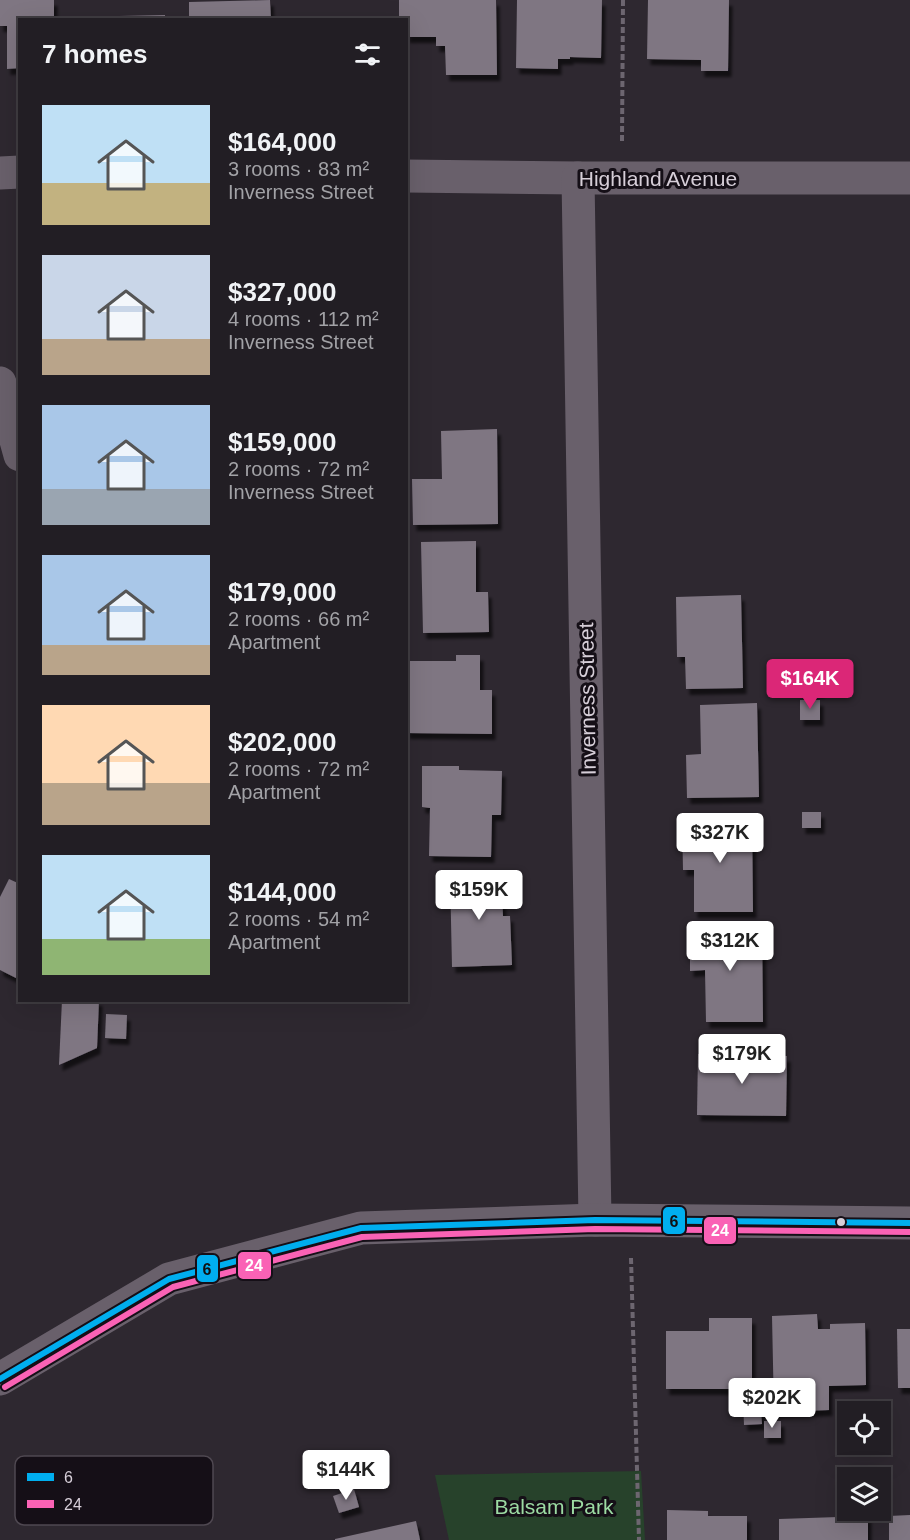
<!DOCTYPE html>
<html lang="en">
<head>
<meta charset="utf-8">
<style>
	body { margin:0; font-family:Arial,sans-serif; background:#2e2b31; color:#f1f3f6; height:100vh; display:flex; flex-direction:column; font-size:22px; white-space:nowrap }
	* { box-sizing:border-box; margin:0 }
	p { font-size:20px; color:#a2a2a6 }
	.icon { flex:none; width:33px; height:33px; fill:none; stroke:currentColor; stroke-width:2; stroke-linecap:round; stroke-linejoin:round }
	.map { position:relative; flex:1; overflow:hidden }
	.details { position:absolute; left:18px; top:18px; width:390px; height:984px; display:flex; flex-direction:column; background:#221e24; border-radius:0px; box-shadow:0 6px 24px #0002,0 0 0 2px #3f3c41 }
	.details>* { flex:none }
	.controls { position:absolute; left:837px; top:1401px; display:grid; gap:12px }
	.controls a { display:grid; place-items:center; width:54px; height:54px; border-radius:0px; background:#221e24; box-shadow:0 6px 24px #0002,0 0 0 2px #3f3c41; font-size:30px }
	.price { position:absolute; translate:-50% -51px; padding:0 14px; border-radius:6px; background:#fff; color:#222; font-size:20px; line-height:39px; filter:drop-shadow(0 2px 3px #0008) }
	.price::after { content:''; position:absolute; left:50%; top:36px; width:18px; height:14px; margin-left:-9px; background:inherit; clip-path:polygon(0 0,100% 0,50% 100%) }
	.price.active { background:#db2777; color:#fff }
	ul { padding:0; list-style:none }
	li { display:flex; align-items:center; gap:18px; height:150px; padding:0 24px }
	li span { display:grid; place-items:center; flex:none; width:168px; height:120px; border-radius:0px; color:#555 }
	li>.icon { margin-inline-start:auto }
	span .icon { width:72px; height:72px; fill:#fffc; stroke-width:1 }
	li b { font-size:26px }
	h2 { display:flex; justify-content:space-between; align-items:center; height:72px; padding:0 24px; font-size:26px }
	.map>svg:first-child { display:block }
</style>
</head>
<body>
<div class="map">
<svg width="910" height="1540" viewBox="0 0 910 1540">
	<defs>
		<filter id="shadow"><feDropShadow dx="3.5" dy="6" stdDeviation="1.5" flood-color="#0009"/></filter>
	</defs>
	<rect width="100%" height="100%" fill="#2e2830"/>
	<path fill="#27422b" d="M 641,1471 L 645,1540 L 449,1540 L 435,1475 Z"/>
	<g fill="#7f7682" filter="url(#shadow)">
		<path d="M 0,0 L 54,0 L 54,20 L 20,20 L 20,68 L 7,69 L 7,26 L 0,26 Z"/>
		<path d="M 270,0 L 271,20 L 189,20 L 189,2 Z"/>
		<path d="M 399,0 L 496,0 L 497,75 L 446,75 L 445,46 L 436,46 L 436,37 L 406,37 L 406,20 L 399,20 Z"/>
		<path d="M 517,0 L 602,0 L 601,58 L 570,57 L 570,59 L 558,59 L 558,69 L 516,68 Z"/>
		<path d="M 648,0 L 729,0 L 728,71 L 701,71 L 701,60 L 647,59 Z"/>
		<path d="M 165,15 L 165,20 L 74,20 L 74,17 Z"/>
		<path d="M 497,429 L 498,524 L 413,525 L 412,479 L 442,479 L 441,431 Z"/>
		<path d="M 476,541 L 476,592 L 488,592 L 489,632 L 423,633 L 421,542 Z"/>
		<path d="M 741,595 L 743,688 L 686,689 L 685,657 L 677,657 L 676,597 Z"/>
		<path d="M 456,655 L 480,655 L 480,690 L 492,690 L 492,734 L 406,733 L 406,661 L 456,661 Z"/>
		<rect x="803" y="680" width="18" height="12"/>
		<rect x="800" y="700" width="20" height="20"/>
		<path d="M 757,703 L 759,797 L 687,798 L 686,755 L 701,754 L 700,705 Z"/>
		<path d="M 422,766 L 459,766 L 459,770 L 502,771 L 501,815 L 492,815 L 491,857 L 429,856 L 430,808 L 422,807 Z"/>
		<rect x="802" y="812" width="19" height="16"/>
		<path d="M 752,818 L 753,912 L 694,912 L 694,870 L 683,870 L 682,820 Z"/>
		<path d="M 501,873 L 503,916 L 510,916 L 512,965 L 452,967 L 450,874 Z"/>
		<path d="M 9,879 L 20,884 L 20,980 L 0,970 L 0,897 Z"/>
		<path d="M 690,927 L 762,927 L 763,1022 L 706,1022 L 705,970 L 690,971 Z"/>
		<path d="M 62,1000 L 99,1000 L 97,1048 L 59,1065 Z"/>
		<path d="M 106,1014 L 127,1015 L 126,1039 L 105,1038 Z"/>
		<path d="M 698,1054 L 787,1056 L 786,1116 L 697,1115 Z"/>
		<path d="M 817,1314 L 818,1329 L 830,1329 L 830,1324 L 865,1323 L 866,1385 L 829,1386 L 829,1410 L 774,1412 L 772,1316 Z"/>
		<path d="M 709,1318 L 752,1318 L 752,1389 L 666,1389 L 666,1331 L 709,1331 Z"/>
		<path d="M 897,1329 L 910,1329 L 910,1388 L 898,1388 Z"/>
		<path d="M 760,1399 L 762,1424 L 744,1425 L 743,1400 Z"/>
		<rect x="764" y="1421" width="17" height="17"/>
		<path d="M 354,1489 L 359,1507 L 339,1513 L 333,1496 Z"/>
		<path d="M 667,1510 L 708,1511 L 708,1516 L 747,1516 L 747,1540 L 667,1540 Z"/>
		<path d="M 910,1515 L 910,1540 L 889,1540 L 889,1516 Z"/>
		<path d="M 868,1516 L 868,1540 L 779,1540 L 779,1519 Z"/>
		<path d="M 416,1521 L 420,1540 L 335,1540 L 335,1539 Z"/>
	</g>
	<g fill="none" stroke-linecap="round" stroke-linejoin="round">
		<g stroke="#6d6670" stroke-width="4" stroke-dasharray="6 3" stroke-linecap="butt">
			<path d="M 622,141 L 623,0"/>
			<path d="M 631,1258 L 639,1540"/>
		</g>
		<g stroke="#69606b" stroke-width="33">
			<path d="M 0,173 L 20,172"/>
			<path d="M 406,176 L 578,178 L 910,178"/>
			<path d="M 578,178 L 595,1220"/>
			<path d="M 0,383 L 20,455"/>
			<path d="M 0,1379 L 169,1279 L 361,1228 L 595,1220 L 910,1223"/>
		</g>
		<defs>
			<path id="bus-1" d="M 0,1379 L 169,1279 L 361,1228 L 595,1220 L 910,1223"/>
			<path id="bus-2" d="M 5,1387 L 173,1287 L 362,1237 L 595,1229 L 910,1232"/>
		</defs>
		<use href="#bus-1" stroke="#150f17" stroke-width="10"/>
		<use href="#bus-2" stroke="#150f17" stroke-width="10"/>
		<use href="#bus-1" stroke="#00aeef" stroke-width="6"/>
		<use href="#bus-2" stroke="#fa62b5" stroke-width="6"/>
	</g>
	<circle fill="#d6ced8" stroke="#150f17" stroke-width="2" cx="841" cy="1222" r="5"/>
	<g text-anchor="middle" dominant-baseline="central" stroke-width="6" stroke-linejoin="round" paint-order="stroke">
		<g font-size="21" fill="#d6ced8" stroke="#150f17">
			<text x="658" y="178">Highland Avenue</text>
			<text transform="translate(587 699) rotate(-91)">Inverness Street</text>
		</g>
		<g font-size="21" fill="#9cdba3" stroke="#150f17">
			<text x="554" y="1506">Balsam Park</text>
		</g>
	</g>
	<rect x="15" y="1456" width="198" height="69" rx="9" fill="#150f17" stroke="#4f4851" stroke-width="1.5"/>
	<rect x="27" y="1473" width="27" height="8" fill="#00aeef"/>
	<rect x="27" y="1500" width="27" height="8" fill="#fa62b5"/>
	<g font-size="16" fill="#d6ced8">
		<text x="64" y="1483">6</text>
		<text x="64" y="1510">24</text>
	</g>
	<g stroke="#150f17" stroke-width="2">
		<rect x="662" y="1206" width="24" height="29" rx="6" fill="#00aeef"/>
		<rect x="703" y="1216" width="34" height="29" rx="6" fill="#fa62b5"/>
		<rect x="237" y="1251" width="35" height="29" rx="6" fill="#fa62b5"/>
		<rect x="196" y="1254" width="23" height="29" rx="6" fill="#00aeef"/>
	</g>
	<g font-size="16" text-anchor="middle" font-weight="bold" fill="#fff">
		<text x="720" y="1236">24</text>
		<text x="254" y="1271">24</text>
	</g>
	<g font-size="16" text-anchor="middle" font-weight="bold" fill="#111">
		<text x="674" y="1227">6</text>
		<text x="207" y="1275">6</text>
	</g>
</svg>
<div class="controls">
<a><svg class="icon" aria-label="locate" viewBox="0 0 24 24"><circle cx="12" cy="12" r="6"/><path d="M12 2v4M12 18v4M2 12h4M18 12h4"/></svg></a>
<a><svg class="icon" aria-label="layers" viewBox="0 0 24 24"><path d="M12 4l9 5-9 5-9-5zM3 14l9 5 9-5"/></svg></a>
</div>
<b class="price active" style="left:810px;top:710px">$164K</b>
<b class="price" style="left:720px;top:864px">$327K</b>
<b class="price" style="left:479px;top:921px">$159K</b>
<b class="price" style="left:730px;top:972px">$312K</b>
<b class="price" style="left:742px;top:1085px">$179K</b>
<b class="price" style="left:772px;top:1429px">$202K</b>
<b class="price" style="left:346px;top:1501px">$144K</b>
<section class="details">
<h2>7 homes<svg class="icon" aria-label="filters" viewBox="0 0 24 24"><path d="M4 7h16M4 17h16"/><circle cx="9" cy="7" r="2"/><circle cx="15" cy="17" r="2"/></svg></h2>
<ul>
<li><span style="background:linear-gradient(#bfe0f5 65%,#c2b280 0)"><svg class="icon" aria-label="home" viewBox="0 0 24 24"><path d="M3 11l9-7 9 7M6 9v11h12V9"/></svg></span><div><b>$164,000</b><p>3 rooms · 83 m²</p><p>Inverness Street</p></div></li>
<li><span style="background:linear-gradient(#c9d6e8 70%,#b9a48a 0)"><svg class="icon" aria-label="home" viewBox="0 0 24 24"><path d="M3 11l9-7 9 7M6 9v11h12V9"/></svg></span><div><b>$327,000</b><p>4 rooms · 112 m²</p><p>Inverness Street</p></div></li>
<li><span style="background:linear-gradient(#a9c7e8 70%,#9aa5b1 0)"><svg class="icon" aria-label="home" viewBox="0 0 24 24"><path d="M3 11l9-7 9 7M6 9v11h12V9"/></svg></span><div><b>$159,000</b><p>2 rooms · 72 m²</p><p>Inverness Street</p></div></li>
<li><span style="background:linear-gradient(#a9c7e8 75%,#b9a48a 0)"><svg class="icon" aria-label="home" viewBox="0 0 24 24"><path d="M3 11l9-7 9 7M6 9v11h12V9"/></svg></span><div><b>$179,000</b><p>2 rooms · 66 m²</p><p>Apartment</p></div></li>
<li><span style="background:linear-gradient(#ffd9b3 65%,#b9a48a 0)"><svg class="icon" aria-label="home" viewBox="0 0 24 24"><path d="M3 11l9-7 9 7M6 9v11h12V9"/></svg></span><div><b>$202,000</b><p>2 rooms · 72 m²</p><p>Apartment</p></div></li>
<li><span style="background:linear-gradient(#bfe0f5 70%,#8fb573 0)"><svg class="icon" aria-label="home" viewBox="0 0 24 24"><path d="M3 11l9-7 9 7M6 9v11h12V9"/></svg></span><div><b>$144,000</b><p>2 rooms · 54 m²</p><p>Apartment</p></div></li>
</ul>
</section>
</div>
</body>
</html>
